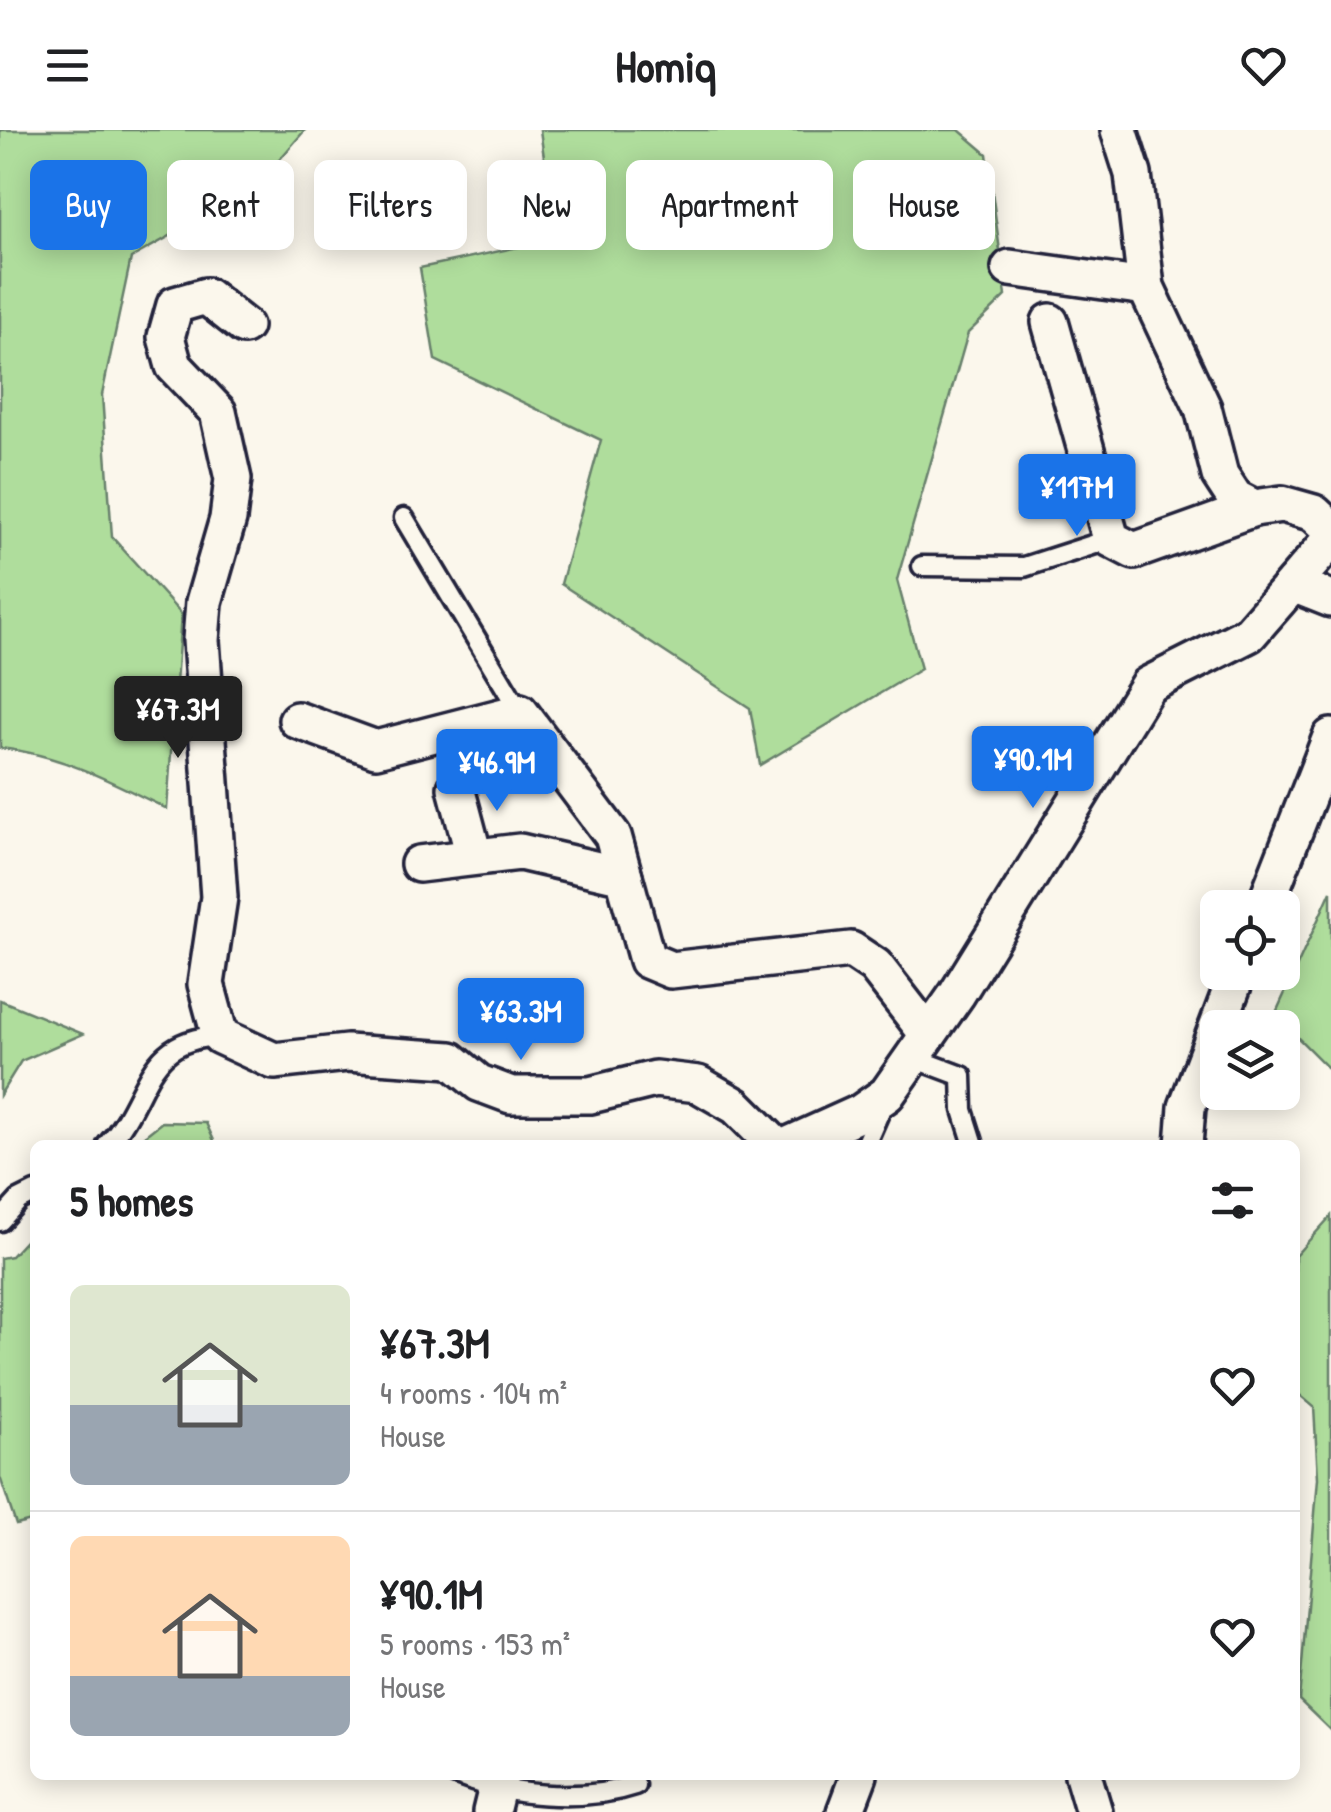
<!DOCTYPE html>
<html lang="en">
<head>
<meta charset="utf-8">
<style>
	body { margin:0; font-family:"Patrick Hand",sans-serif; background:#f2f2f2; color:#202124; height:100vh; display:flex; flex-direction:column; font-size:38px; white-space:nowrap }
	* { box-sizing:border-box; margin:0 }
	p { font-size:32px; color:#757577 }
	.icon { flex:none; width:55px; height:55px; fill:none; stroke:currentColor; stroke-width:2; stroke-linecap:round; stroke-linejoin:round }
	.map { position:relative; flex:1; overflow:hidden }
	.details { position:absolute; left:30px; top:1010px; width:1270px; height:640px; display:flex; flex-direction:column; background:#fff; border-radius:15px; box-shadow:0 5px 25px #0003 }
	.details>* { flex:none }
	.hud { position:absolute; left:30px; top:30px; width:1272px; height:90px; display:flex; gap:20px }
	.fabs { position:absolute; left:1200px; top:760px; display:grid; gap:20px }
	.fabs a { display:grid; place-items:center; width:100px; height:100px; border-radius:15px; background:#fff; box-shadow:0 5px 25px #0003; font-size:50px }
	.price { position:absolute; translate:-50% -85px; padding:0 22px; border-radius:10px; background:#1a73e8; color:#fff; font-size:32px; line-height:65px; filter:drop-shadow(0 2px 5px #0008) }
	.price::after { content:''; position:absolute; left:50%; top:60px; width:30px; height:22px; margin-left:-15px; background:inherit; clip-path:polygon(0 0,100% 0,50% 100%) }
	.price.selected { background:#222; color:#fff }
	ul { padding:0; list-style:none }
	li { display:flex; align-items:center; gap:30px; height:250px; padding:0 40px }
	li+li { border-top:2px solid #e0e0e0 }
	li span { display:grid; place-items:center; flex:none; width:280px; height:200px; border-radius:15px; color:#555 }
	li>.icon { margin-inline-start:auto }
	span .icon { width:120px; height:120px; fill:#fffc; stroke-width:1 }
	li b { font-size:42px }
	h2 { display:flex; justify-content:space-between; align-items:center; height:120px; padding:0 40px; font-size:42px }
	.pill { padding:0 35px; border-radius:15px; background:#fff; box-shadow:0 5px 25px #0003; font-size:35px; line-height:90px }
	.pill.selected { background:#1a73e8; color:#fff }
	header { display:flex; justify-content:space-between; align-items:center; height:130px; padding:0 40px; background:#fff; font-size:45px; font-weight:700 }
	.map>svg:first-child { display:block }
</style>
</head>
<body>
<header><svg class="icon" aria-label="menu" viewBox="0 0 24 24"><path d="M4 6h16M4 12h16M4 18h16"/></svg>Homiq<svg class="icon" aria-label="heart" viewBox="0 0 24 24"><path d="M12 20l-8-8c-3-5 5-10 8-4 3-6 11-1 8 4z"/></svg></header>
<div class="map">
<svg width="1331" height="1682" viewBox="0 0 1331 1682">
	<rect width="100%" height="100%" fill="#fbf7ec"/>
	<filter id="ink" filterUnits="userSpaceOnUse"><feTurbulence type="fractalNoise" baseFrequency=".01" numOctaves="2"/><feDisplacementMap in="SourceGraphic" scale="20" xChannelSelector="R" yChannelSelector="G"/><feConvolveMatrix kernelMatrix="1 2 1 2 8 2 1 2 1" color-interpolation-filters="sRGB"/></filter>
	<g filter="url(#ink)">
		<g fill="#afdd9c" stroke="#68806c" stroke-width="2.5">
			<path d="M 0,0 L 305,0 L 235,81 L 181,100 L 131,128 L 102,265 L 112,407 L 181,484 L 167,679 C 113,652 60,624 0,618 Z"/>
			<path d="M 540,0 L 959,0 L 987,24 L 1006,166 L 968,203 L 897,450 L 921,539 L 760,635 L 750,578 L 561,454 L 601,310 L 435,230 L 420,138 L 556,109 Z"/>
			<path d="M 1331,761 L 1331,941 L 1275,885 Z"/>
			<path d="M 0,870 L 83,904 L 21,931 L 0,965 Z"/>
			<path d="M 162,992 L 206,993 L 216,1015 L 133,1015 Z"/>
			<path d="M 1331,1086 L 1331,1601 L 1299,1570 L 1318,1348 L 1314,1277 L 1295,1261 L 1295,1126 Z"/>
			<path d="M 35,1100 L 35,1390 L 16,1395 L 0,1347 L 0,1128 L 11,1126 Z"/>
		</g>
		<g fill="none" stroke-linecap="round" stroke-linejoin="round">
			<defs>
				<g id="service">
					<path d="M 404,388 L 520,582"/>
					<path d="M 922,436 L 1024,437 L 1111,409"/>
					<path d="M 914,928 L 962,946 L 963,980 L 974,1015"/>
					<path d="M 107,1015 C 152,966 141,909 220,906"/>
					<path d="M 865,1015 L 883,974"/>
					<path d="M 0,1091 L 19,1070 L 35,1062"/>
					<path d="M 456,1645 C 508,1666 581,1673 635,1655"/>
				</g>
				<g id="minor">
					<path d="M 1119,0 L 1133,44 L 1146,157 L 1203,278 L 1220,345 L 1235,368 L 1254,378 L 1282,374 L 1314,383 L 1331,399"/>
					<path d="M 1010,138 L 1146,157"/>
					<path d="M 1050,192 L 1111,409 L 1134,421 L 1254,378"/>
					<path d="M 244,196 L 206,166 L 175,175 L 166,207 L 174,236 L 218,282 L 233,349 L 228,389 L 204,472 L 201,510 L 219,767 L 206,854 L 220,906 L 274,931 L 347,923 L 451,930 L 479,953 L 511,965 L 590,965 L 655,949 L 698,954 L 736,976 L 775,1015"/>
					<path d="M 1293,454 L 1331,469"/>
					<path d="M 297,590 L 376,619 L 520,582 L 613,706 L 647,830 L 671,840 L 851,820 L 875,836 L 927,903"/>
					<path d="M 456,658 L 474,726"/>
					<path d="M 419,734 L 520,722 L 624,746"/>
					<path d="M 1264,778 L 1331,607"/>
					<path d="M 789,1015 L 860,983 L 887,964 L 957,864 L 1148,555 L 1249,504 L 1331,410"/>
					<path d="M 1184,1015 L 1187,977 L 1238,842"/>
					<path d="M 1083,1645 L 1094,1682"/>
					<path d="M 491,1682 L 500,1645"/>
					<path d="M 845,1682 L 859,1645"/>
				</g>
			</defs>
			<use href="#service" stroke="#22223b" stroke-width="25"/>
			<use href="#minor" stroke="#22223b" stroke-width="42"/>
			<use href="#service" stroke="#fbf7ec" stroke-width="18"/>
			<use href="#minor" stroke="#fbf7ec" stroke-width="35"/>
		</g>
	</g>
</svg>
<div class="fabs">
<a><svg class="icon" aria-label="locate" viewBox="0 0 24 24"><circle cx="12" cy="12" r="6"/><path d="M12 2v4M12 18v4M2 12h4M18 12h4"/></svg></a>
<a><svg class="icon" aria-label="layers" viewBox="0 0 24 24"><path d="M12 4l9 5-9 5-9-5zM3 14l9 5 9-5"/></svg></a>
</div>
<b class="price" style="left:1077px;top:409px">¥117M</b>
<b class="price selected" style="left:178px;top:631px">¥67.3M</b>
<b class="price" style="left:1033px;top:681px">¥90.1M</b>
<b class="price" style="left:497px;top:684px">¥46.9M</b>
<b class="price" style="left:521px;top:933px">¥63.3M</b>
<div class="hud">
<a class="pill selected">Buy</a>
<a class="pill">Rent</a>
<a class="pill">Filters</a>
<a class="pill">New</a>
<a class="pill">Apartment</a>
<a class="pill">House</a>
</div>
<section class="details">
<h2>5 homes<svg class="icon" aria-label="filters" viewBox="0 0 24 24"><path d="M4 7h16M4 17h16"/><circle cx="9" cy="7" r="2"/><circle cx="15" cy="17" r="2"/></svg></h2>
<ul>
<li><span style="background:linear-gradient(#dfe7d0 60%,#9aa5b1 0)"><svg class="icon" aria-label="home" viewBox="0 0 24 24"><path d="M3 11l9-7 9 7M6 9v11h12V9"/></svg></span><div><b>¥67.3M</b><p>4 rooms · 104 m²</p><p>House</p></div><svg class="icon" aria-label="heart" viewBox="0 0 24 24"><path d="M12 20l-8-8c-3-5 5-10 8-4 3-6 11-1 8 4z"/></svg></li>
<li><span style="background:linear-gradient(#ffd9b3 70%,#9aa5b1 0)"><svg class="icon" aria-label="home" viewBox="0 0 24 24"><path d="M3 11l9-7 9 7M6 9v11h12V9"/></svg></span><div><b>¥90.1M</b><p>5 rooms · 153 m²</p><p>House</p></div><svg class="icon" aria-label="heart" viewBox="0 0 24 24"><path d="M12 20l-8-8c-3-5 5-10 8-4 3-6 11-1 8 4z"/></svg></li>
</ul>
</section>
</div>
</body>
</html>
